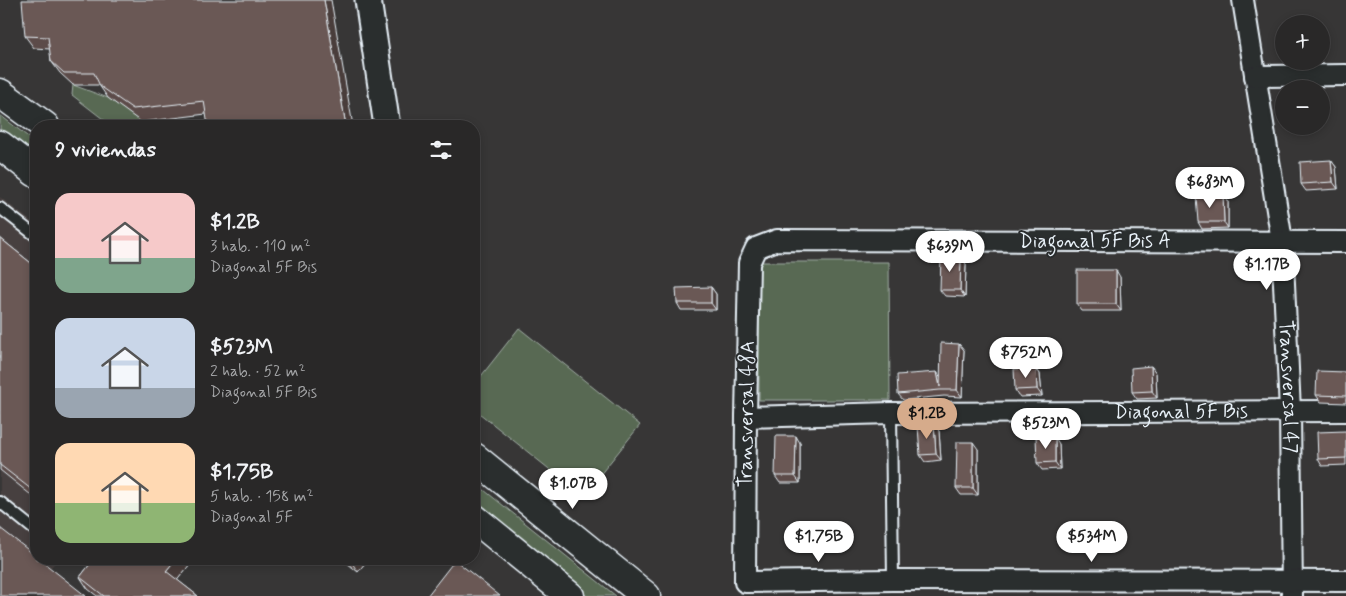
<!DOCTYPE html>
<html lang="es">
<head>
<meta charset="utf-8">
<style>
	body { margin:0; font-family:Mynerve,sans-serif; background:#353434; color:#f1f3f6; height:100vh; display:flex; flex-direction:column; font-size:19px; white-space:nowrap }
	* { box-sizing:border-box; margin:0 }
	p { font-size:16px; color:#a5a6a8 }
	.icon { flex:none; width:28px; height:28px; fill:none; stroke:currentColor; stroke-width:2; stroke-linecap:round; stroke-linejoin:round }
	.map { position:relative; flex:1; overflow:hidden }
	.drawer { position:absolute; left:30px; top:120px; width:450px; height:445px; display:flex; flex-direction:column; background:#292828; border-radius:20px; box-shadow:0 2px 8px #0003,0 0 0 1px #454445 }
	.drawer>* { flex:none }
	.tools { position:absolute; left:1275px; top:15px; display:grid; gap:10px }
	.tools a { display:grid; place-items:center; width:55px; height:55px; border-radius:50%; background:#292828; box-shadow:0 2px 8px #0003,0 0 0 1px #454445; font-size:25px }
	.price { position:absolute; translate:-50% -42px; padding:0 11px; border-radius:18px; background:#fff; color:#222; font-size:16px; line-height:32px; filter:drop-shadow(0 1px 2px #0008) }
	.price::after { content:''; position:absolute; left:50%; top:30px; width:15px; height:11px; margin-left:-8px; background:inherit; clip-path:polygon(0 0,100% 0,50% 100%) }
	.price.current { background:#d6ab8b; color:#111 }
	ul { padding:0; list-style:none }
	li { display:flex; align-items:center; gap:15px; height:125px; padding:0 25px }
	li span { display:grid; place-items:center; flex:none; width:140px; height:100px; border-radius:15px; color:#555 }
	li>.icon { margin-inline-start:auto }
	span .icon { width:60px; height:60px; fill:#fffc; stroke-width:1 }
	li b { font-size:21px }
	h2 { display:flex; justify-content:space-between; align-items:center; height:60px; padding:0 25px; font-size:21px }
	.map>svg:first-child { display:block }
</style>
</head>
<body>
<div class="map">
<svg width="1346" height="596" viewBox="0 0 1346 596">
	<rect width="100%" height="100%" fill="#373636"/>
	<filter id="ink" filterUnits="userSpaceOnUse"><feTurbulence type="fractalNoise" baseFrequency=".02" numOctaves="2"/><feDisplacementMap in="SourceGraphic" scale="10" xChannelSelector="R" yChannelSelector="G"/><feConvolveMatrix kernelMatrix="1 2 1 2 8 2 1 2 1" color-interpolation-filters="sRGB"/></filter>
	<g filter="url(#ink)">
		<path fill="#46403f" d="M 0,197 L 36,225 L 36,559 L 58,559 L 49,570 L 0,531 Z"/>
		<g fill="#596952" stroke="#a0ada5">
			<path d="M 73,85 L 108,98 L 148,126 L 112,126 L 72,95 Z"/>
			<path d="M 0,115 L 36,143 L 36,162 L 0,135 Z"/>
			<path d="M 759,262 L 889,262 L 890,400 L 759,400 Z"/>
			<path d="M 519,328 L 640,425 L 583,496 L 474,409 L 474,385 Z"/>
			<path d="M 474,482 L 616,596 L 587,596 L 474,505 Z"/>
		</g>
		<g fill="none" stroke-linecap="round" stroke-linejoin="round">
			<defs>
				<g id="service">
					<path d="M 0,208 L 36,236"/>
					<path d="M 891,413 L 893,580"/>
					<path d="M 0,502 L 36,531"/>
				</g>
				<g id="minor">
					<path id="s1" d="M 1243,0 L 1282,241 L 1290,411 L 1292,596"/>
					<path d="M 1255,76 L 1346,75"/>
					<path d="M 1346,242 L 777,240 L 756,248 L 749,263 L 746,417 L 745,582 L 893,580 L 1346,581"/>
					<path id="s2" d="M 746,417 L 891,413 L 1346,411"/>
				</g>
				<path id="tertiary" d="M 368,0 L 387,126"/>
				<g id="secondary">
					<path d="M 0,93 L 45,126"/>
					<path d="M 0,145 L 36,173"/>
					<path d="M 474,457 L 646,596"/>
					<path d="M 474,518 L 570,596"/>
				</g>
			</defs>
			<use href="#service" stroke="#e8f1f8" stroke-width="14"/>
			<use href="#minor" stroke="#e8f1f8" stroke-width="24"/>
			<use href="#tertiary" stroke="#e8f1f8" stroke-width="29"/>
			<use href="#secondary" stroke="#e8f1f8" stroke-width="31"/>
			<use href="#service" stroke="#2a2d2e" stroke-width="10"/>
			<use href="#minor" stroke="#2a2d2e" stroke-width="20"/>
			<use href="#tertiary" stroke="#2a2d2e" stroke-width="25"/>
			<use href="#secondary" stroke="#2a2d2e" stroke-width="28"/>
		</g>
		<g fill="#5b4c48" stroke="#e8f1f8">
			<path d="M 331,0 L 206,114 L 141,122 L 108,98 L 99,85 L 73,85 L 60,73 L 51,61 L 50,49 L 34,48 L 25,36 Z"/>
			<path d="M 1331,160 L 1336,167 L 1338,189 L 1306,191 L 1301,184 Z"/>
			<path d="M 1228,202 L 1228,228 L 1202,229 L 1198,222 Z"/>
			<path d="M 0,238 L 36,267 L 36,499 L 0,470 Z"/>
			<path d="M 966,264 L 965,297 L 945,296 L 940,290 Z"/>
			<path d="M 1120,277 L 1121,311 L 1082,311 L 1077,304 Z"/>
			<path d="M 711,287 L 716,294 L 716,310 L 681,310 L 677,303 Z"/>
			<path d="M 959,344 L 964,350 L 962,397 L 944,396 L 903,400 L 898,394 L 940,376 Z"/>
			<path d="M 1151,366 L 1156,373 L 1157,398 L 1137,399 L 1132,392 Z"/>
			<path d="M 1036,368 L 1040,374 L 1042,396 L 1020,397 L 1015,390 Z"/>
			<path d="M 1346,372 L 1346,403 L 1321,402 L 1316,395 Z"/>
			<path d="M 939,431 L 941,460 L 925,462 L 920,455 Z"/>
			<path d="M 1346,431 L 1346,465 L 1322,466 L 1318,459 Z"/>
			<path d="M 800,443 L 800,483 L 780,483 L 775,476 Z"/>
			<path d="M 1059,444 L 1060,469 L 1042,470 L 1037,463 Z"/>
			<path d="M 978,449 L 978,495 L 961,495 L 956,488 Z"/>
			<path d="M 94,559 L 194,559 L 177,580 L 198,596 L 97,596 L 88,589 L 80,577 Z"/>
			<path d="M 342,559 L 368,559 L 358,572 Z"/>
		</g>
		<g fill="#4a3e3b" stroke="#e8f1f8">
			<path d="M 324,0 L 331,0 L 353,126 L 346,126 Z"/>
			<path d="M 1331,160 L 1336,167 L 1338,189 L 1333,182 Z"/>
			<path d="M 1223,195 L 1228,202 L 1228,228 L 1224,222 Z"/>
			<path d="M 961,257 L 966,264 L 965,297 L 960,290 Z"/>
			<path d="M 1116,270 L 1120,277 L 1121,311 L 1116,304 Z"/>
			<path d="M 711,287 L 716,294 L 716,310 L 711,303 Z"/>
			<path d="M 959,344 L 964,350 L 962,397 L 957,390 Z"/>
			<path d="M 1151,366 L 1156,373 L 1157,398 L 1152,391 Z"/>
			<path d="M 1036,368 L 1040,374 L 1042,396 L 1037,389 Z"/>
			<path d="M 937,372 L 942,379 L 940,387 Z"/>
			<path d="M 934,424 L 939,431 L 941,460 L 936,454 Z"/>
			<path d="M 796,436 L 800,443 L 800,483 L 795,476 Z"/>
			<path d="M 1055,437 L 1059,444 L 1060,469 L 1055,462 Z"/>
			<path d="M 973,442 L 978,449 L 978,495 L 973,488 Z"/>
			<path d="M 176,559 L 194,559 L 175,583 L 166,571 Z"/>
			<path d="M 350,559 L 368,559 L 358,572 L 350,560 Z"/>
		</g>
		<g fill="#6a5854" stroke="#e8f1f8">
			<path d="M 22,0 L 324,0 L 346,126 L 208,126 L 204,101 L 133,109 L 100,86 L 94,73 L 64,73 L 51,61 L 48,37 L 25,36 Z"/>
			<path d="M 1331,160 L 1333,182 L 1301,184 L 1300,162 Z"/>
			<path d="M 1223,195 L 1224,222 L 1198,222 L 1196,196 Z"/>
			<path d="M 0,238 L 36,267 L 36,493 L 0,465 Z"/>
			<path d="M 941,256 L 961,257 L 960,290 L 940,290 Z"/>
			<rect x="1077" y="270" width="39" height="34"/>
			<path d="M 711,287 L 711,303 L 677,303 L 676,288 Z"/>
			<path d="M 941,343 L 959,344 L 957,390 L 940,390 L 898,394 L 897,375 L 937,372 L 940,387 Z"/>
			<path d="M 1151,366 L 1152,391 L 1132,392 L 1131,368 Z"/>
			<path d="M 1036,368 L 1037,389 L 1015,390 L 1014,369 Z"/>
			<path d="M 1317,371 L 1346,372 L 1346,396 L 1316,395 Z"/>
			<path d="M 934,424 L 936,454 L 920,455 L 918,426 Z"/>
			<path d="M 1346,431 L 1346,458 L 1318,459 L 1317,432 Z"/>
			<path d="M 776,436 L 796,436 L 795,476 L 775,476 Z"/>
			<path d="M 1036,437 L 1055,437 L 1055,462 L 1037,463 Z"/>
			<path d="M 957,442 L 973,442 L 973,488 L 956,488 Z"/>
			<path d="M 0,528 L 36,556 L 36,559 L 39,559 L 86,596 L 0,596 Z"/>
			<path d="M 94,559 L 176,559 L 166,571 L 198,596 L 104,596 L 80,577 Z"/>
			<path d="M 455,560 L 500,596 L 427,596 Z"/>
		</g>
	</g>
	<g text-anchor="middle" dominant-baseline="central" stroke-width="4" stroke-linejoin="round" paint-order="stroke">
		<g font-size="20" fill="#e8f1f8" stroke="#2a2d2e">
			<text x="1095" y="241">Diagonal 5F Bis A</text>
			<text stroke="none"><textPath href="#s1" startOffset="390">Transversal 47</textPath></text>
			<text stroke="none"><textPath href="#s2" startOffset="435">Diagonal 5F Bis</textPath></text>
			<text transform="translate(747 414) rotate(-89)">Transversal 48A</text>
		</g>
	</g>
</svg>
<div class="tools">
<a>+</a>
<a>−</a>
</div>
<b class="price" style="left:1210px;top:209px">$683M</b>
<b class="price" style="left:950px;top:273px">$639M</b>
<b class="price" style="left:1267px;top:291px">$1.17B</b>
<b class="price" style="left:1026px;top:379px">$752M</b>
<b class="price current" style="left:927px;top:440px">$1.2B</b>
<b class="price" style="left:1046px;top:450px">$523M</b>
<b class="price" style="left:573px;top:510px">$1.07B</b>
<b class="price" style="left:819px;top:563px">$1.75B</b>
<b class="price" style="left:1092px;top:563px">$534M</b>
<section class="drawer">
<h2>9 viviendas<svg class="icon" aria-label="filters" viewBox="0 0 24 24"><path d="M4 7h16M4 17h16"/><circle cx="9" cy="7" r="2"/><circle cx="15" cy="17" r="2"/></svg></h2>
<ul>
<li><span style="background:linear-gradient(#f6c9c9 65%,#7fa58c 0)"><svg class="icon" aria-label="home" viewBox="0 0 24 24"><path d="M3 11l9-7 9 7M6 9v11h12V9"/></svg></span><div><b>$1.2B</b><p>3 hab. · 110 m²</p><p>Diagonal 5F Bis</p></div></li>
<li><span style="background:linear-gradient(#c9d6e8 70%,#9aa5b1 0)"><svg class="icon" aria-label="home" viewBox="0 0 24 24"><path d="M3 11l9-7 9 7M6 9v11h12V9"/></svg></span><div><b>$523M</b><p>2 hab. · 52 m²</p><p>Diagonal 5F Bis</p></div></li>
<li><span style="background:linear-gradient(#ffd9b3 60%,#8fb573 0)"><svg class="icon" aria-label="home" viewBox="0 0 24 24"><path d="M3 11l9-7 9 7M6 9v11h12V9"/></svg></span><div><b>$1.75B</b><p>5 hab. · 158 m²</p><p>Diagonal 5F</p></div></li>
</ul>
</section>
</div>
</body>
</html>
